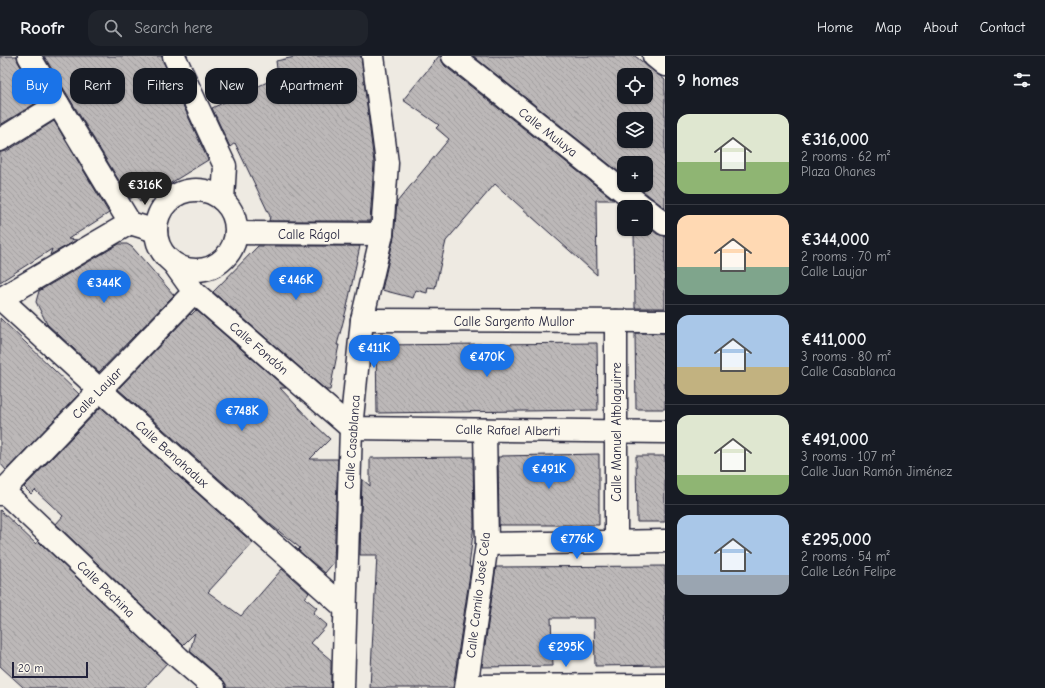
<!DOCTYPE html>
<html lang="en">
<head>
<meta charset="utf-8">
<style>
	body { margin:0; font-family:"Comic Neue",sans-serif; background:#20242c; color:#f1f3f6; height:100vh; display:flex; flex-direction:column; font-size:15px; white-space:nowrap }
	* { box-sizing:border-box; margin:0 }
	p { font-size:13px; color:#9ea1a6 }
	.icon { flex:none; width:22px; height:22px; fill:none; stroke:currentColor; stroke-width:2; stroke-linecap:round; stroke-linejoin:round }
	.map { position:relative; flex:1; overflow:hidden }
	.sheet { display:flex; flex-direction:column; background:#171b24; width:380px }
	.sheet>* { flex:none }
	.top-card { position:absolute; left:12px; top:12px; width:380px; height:36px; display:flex; gap:8px }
	.buttons { position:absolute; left:617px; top:12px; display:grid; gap:8px }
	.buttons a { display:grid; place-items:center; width:36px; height:36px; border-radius:8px; background:#171b24; box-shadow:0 1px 3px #0004; font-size:20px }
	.scale { position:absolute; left:12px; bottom:10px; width:76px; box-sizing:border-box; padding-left:4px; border:2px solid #22223b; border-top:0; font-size:11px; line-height:14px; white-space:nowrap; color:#22223b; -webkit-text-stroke:3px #fbf7ec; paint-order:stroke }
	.price { position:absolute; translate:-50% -34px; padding:0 9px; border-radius:14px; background:#1a73e8; color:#fff; font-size:13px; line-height:26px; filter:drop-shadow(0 1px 2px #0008) }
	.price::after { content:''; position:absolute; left:50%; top:24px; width:12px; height:9px; margin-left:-6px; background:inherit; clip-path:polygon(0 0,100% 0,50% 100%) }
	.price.active { background:#222; color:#fff }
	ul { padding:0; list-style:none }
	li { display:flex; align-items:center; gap:12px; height:100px; padding:0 12px }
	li+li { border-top:1px solid #363941 }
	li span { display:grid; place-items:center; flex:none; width:112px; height:80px; border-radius:12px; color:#555 }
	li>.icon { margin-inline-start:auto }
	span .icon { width:48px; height:48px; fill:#fffc; stroke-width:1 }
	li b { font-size:17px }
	h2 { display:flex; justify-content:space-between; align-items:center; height:48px; padding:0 12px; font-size:17px }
	.pill { padding:0 14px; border-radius:12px; background:#171b24; box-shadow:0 1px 3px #0004; font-size:14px; line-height:36px }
	.pill.active { background:#1a73e8; color:#fff }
	header { display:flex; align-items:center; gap:24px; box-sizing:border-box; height:56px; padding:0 20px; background:#171b24; border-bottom:1px solid #363941 }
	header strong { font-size:19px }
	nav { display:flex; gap:22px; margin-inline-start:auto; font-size:14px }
	.search { width:280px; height:36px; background:#20242c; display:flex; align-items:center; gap:10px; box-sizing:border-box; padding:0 14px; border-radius:12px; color:#9ea1a6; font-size:15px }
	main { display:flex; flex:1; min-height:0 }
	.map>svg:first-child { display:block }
</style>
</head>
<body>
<header>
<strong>Roofr</strong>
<div class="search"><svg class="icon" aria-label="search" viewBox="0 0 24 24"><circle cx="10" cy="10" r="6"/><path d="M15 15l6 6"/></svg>Search here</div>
<nav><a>Home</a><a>Map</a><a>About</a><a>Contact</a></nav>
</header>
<main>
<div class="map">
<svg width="665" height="632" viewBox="0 0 665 632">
	<defs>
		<pattern id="building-back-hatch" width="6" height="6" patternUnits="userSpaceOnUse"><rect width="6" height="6" fill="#bcb8b8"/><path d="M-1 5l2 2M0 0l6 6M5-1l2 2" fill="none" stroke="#a19e9f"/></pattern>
	</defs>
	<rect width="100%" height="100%" fill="#eeeae2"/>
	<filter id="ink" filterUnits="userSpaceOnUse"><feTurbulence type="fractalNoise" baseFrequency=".025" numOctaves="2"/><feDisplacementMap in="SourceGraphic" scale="8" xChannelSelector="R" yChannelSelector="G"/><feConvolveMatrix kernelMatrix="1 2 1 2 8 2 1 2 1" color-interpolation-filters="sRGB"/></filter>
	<g filter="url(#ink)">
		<g fill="url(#building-back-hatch)" stroke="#22223b" fill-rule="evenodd">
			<path d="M 0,0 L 17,0 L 18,6 L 41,44 L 0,69 Z"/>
			<path d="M 44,0 L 162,0 L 163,5 L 208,104 L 140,146 L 136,139 L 130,143 Z"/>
			<path d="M 299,0 L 361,0 L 374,107 L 370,165 L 269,165 L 270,160 L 235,87 L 230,91 L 212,52 L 278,21 L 276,5 Z"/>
			<path d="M 439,0 L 441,0 L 442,5 L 445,10 L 614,144 L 596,144 L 597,219 L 495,128 L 446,185 L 435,232 L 428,231 L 427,237 L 416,234 L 413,242 L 382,234 L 394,181 L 397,146 L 449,83 L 436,72 L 439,69 L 403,44 Z"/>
			<path d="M 473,0 L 635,0 L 665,24 L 665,152 L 635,129 L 646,129 L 646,107 L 624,107 L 624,120 ZM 624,19 L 646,19 L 646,41 L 624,41 ZM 624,63 L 646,63 L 646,85 L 624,85 Z"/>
			<path d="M 54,65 L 109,157 L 68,183 L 77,184 L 50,199 L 52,193 L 0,226 L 0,96 L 7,95 Z"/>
			<path d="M 646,169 L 657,178 L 665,180 L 665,252 L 635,252 L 634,173 L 646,173 Z"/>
			<path d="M 119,188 L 127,188 L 132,191 L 174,239 L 99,316 L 47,268 L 36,246 L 37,242 L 39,235 Z"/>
			<path d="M 258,190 L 360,190 L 347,251 L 337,289 L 339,289 L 330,334 L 326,334 L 213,236 Z"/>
			<path d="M 196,254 L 286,332 L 280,332 L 313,367 L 330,383 L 310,403 L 338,403 L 334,506 L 325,517 L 298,494 L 300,492 L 270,468 L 118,333 L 190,258 L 191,259 Z"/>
			<path d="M 0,262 L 79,338 L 6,414 L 0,407 Z"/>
			<path d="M 635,277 L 665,277 L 665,353 L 636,353 Z"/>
			<path d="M 597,287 L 598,354 L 377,357 L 376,289 Z"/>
			<path d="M 101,351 L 253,487 L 208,536 L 241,560 L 282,513 L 309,537 L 305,542 L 317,552 L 313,557 L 327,569 L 311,587 L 331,604 L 331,632 L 226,632 L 226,628 L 222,623 L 190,595 L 195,577 L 183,589 L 56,468 L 63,460 L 35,434 L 31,438 L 24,431 Z"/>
			<path d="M 599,398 L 599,469 L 499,469 L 498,401 L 501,401 L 501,400 Z"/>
			<path d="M 636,400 L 665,400 L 665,466 L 637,466 Z"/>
			<path d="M 473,401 L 474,469 L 469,511 L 471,511 L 453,632 L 370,632 L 377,499 L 360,499 L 362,423 L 370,430 L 370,402 Z"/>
			<path d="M 0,454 L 36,488 L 38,485 L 167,607 L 144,632 L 24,632 L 0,610 Z"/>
			<path d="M 665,510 L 665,609 L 595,610 L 594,562 L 551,562 L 553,610 L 482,611 L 496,511 Z"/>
		</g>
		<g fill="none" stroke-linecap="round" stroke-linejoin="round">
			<defs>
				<g id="street">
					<path d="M 29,0 L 130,167 L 156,175"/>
					<path d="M 174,0 L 225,110 L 223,144"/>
					<path d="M 453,0 L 643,151"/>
					<path d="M 654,0 L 665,9"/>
					<path d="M 0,84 L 58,48"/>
					<circle cx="196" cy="174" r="40"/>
					<path d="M 646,153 L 665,168"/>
					<path d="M 236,177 L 382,178"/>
					<path d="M 174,208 L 194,236 L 351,372 L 665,376"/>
					<path d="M 0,243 L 130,167"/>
					<path d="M 1,243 L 100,334 L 345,552"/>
					<path d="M 362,264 L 665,265"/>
					<path d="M 0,432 L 179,602 L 214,632"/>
					<path d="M 0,438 L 194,236"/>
					<path d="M 616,486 L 616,265"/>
					<path d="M 487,488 L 665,485"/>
					<path d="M 467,630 L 665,629"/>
					<path d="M 343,632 L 351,372 L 362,264 L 382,178 L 387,107 L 373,0"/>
					<path d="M 466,632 L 487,488 L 485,374"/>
				</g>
			</defs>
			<use href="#street" stroke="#22223b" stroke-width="25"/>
			<use href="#street" stroke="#fbf7ec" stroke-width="22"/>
		</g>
	</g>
	<g text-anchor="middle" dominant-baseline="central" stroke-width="4" stroke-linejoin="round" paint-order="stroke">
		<g font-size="13" fill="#22223b" stroke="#fbf7ec">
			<text transform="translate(548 76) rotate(38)">Calle Muluya</text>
			<text x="309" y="178">Calle Rágol</text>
			<text x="514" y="265">Calle Sargento Mullor</text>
			<text transform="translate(259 292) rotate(41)">Calle Fondón</text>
			<text transform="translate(97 337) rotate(-46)">Calle Laujar</text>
			<text transform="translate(508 374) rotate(1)">Calle Rafael Alberti</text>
			<text transform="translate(616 376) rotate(-90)">Calle Manuel Altolaguirre</text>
			<text transform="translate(352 386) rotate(-86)">Calle Casablanca</text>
			<text transform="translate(172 398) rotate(42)">Calle Benahadux</text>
			<text transform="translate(106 533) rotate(44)">Calle Pechina</text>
			<text transform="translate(478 539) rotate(-83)">Calle Camilo José Cela</text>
		</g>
	</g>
</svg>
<div class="buttons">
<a><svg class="icon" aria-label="locate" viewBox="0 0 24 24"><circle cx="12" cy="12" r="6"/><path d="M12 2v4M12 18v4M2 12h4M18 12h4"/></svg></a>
<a><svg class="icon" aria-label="layers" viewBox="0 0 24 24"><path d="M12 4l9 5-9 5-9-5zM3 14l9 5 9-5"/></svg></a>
<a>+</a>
<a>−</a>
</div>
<div class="scale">20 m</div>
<b class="price active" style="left:145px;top:150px">€316K</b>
<b class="price" style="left:296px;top:245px">€446K</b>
<b class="price" style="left:104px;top:248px">€344K</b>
<b class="price" style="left:374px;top:313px">€411K</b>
<b class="price" style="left:487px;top:322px">€470K</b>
<b class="price" style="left:242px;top:376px">€748K</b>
<b class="price" style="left:549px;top:434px">€491K</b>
<b class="price" style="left:577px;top:504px">€776K</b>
<b class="price" style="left:566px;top:612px">€295K</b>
<div class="top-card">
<a class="pill active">Buy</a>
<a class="pill">Rent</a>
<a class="pill">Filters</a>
<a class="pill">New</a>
<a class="pill">Apartment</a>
</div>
</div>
<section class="sheet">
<h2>9 homes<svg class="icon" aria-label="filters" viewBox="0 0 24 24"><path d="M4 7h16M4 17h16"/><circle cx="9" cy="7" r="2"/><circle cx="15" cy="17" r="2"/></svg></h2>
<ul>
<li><span style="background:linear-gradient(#dfe7d0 60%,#8fb573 0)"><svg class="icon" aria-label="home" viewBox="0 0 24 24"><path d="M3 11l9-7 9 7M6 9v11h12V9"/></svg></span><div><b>€316,000</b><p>2 rooms · 62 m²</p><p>Plaza Ohanes</p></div></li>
<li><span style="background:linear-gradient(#ffd9b3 65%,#7fa58c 0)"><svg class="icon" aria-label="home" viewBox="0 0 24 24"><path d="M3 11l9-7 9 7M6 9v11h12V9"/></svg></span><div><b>€344,000</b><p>2 rooms · 70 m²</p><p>Calle Laujar</p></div></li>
<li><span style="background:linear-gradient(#a9c7e8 65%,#c2b280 0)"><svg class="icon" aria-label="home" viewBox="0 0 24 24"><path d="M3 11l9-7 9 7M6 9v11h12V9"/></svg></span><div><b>€411,000</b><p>3 rooms · 80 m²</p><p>Calle Casablanca</p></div></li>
<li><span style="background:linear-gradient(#dfe7d0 75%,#8fb573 0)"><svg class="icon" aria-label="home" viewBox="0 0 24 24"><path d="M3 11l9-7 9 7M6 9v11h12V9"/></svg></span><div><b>€491,000</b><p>3 rooms · 107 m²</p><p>Calle Juan Ramón Jiménez</p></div></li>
<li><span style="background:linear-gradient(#a9c7e8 75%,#9aa5b1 0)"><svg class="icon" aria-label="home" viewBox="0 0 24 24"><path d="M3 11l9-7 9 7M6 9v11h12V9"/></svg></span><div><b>€295,000</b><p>2 rooms · 54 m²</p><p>Calle León Felipe</p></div></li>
</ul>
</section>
</main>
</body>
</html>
